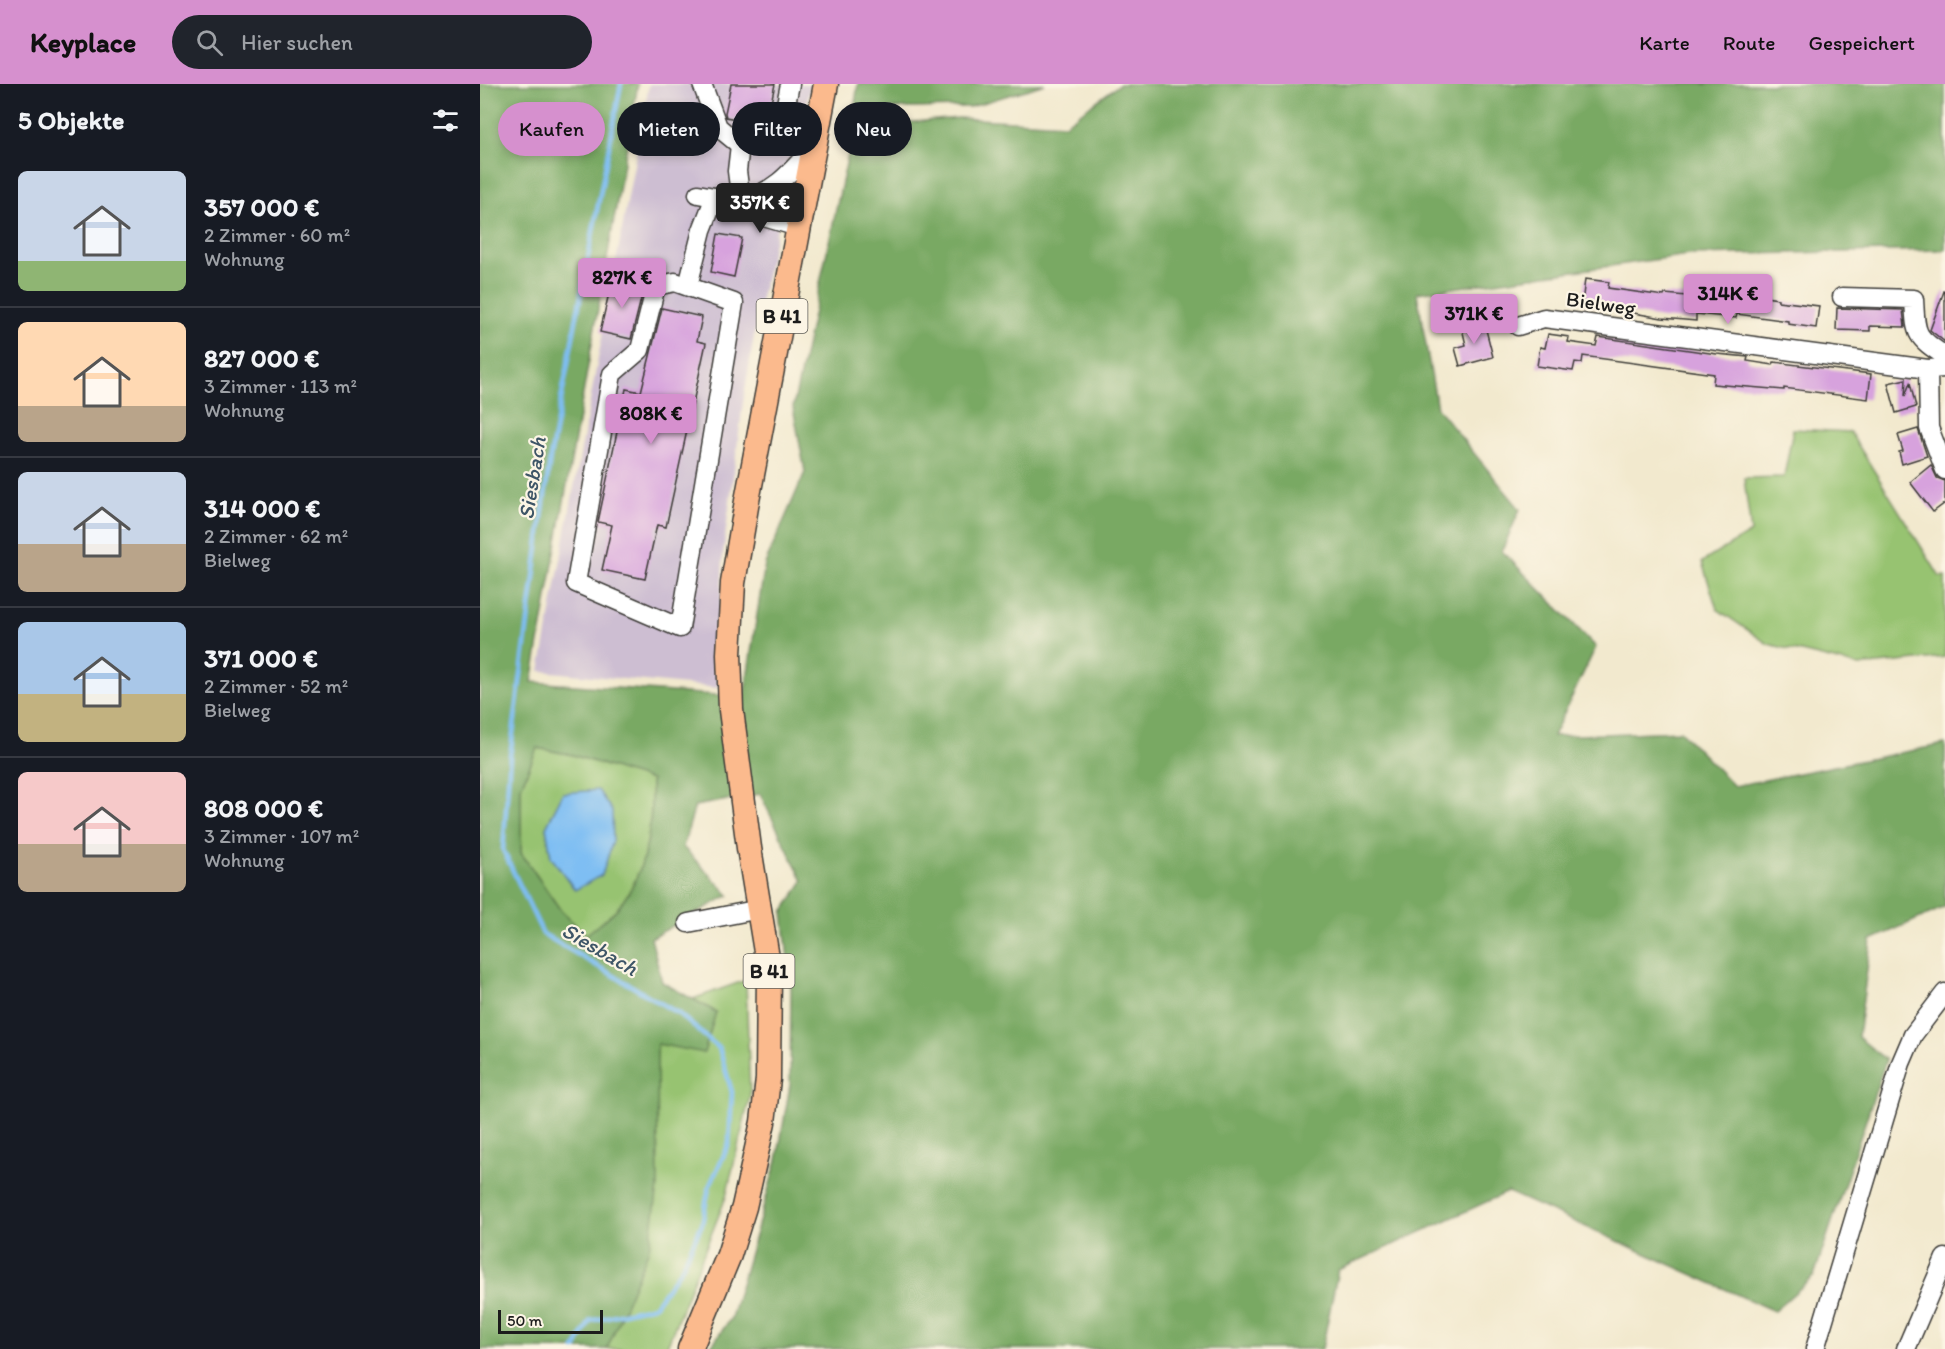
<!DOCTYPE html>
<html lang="de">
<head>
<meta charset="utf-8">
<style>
	body { margin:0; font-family:Itim,sans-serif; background:#20242c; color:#f1f3f6; height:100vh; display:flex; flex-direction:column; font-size:22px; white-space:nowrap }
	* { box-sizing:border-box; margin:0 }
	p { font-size:20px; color:#9ea1a6 }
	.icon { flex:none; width:33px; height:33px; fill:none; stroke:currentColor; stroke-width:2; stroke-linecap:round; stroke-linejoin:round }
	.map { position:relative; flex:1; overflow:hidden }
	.sheet { display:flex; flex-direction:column; background:#171b24; width:480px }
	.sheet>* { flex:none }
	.guide { position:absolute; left:18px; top:18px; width:570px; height:54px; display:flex; gap:12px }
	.scale { position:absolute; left:18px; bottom:15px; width:105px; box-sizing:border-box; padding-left:6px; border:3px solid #1c1c1c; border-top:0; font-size:16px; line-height:21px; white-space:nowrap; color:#1c1c1c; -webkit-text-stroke:4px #fcf5e5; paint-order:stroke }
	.price { position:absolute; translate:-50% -51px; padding:0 14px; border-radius:6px; background:#d690ce; color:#111; font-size:20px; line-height:39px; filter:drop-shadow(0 2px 3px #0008) }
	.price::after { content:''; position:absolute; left:50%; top:36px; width:18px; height:14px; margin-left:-9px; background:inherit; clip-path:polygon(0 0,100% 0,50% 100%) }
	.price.on { background:#222; color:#fff }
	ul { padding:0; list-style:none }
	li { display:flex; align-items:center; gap:18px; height:150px; padding:0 18px }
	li+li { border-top:2px solid #363941 }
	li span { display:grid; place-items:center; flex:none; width:168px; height:120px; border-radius:9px; color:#555 }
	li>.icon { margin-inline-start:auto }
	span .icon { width:72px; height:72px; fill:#fffc; stroke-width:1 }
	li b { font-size:26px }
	h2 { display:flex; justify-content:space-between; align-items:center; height:72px; padding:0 18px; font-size:26px }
	.chip { padding:0 21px; border-radius:27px; background:#171b24; box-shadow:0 3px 9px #0003; font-size:21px; line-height:54px }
	.chip.on { background:#d690ce; color:#111 }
	header { display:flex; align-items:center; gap:36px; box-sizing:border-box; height:84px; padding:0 30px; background:#d690ce; color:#111 }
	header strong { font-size:28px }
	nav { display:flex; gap:33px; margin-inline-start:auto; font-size:21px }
	.search { width:420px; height:54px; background:#20242c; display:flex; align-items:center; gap:15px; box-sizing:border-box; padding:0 21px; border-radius:33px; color:#9ea1a6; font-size:22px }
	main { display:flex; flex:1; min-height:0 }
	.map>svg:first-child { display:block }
</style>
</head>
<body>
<header>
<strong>Keyplace</strong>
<div class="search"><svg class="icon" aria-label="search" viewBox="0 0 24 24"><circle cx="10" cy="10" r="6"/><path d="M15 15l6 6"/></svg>Hier suchen</div>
<nav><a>Karte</a><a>Route</a><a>Gespeichert</a></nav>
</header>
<main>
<section class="sheet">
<h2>5 Objekte<svg class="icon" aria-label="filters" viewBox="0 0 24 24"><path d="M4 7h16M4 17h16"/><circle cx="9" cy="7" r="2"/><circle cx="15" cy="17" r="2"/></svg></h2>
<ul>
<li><span style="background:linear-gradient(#c9d6e8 75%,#8fb573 0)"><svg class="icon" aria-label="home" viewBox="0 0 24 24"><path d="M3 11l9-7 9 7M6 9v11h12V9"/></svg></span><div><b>357 000 €</b><p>2 Zimmer · 60 m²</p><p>Wohnung</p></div></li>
<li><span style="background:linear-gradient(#ffd9b3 70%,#b9a48a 0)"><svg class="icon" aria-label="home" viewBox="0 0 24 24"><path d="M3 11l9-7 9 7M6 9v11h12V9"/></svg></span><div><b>827 000 €</b><p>3 Zimmer · 113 m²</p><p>Wohnung</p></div></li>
<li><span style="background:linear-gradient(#c9d6e8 60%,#b9a48a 0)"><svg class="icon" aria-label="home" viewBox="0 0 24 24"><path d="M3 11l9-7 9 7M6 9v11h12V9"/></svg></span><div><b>314 000 €</b><p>2 Zimmer · 62 m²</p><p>Bielweg</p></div></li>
<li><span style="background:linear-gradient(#a9c7e8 60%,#c2b280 0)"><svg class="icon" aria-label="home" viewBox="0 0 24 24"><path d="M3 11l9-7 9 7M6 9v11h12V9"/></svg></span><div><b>371 000 €</b><p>2 Zimmer · 52 m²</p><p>Bielweg</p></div></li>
<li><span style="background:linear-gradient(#f6c9c9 60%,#b9a48a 0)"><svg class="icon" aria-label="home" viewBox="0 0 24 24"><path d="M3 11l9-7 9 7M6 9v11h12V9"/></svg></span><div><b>808 000 €</b><p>3 Zimmer · 107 m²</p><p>Wohnung</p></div></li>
</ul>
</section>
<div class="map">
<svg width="1465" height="1265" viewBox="0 0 1465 1265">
	<rect width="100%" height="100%" fill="#fcf5e5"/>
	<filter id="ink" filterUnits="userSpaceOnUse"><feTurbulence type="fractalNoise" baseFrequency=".0167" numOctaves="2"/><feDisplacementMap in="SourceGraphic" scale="12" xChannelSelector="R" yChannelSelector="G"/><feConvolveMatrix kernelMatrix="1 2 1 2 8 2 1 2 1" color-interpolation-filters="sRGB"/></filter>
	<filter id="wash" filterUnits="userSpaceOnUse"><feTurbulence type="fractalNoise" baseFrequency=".008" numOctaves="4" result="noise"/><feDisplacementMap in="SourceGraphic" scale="24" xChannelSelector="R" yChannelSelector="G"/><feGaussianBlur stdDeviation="1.35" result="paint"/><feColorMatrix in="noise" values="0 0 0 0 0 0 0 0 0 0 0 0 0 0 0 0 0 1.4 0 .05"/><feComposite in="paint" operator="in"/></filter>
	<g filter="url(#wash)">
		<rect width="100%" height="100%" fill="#f2e9ce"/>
		<path fill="#cdbed2" d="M 169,0 L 331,0 L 279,222 L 263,319 L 243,469 L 238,604 L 60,587 Z"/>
		<g fill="#97c371" stroke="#5a7046" stroke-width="1.5" fill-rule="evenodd">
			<path d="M 1313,345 L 1370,348 L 1460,493 L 1465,492 L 1465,573 L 1379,582 L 1288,560 L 1237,525 L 1222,478 L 1271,448 L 1264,394 L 1304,393 Z"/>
			<path d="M 57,664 L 93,671 L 171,696 C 173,738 167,786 141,820 C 132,832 117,842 106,851 L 81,827 L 41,769 L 41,703 ZM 83,709 L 71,773 L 66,743 Z"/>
			<path d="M 266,896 L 270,1012 L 246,1113 L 186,1265 L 127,1265 L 136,1242 L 177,1024 L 177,960 L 236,928 L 213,915 Z"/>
		</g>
		<g fill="#79a963" stroke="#4a6240" stroke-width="1.5" fill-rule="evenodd">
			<path d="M 0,0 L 158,0 L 52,598 L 264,613 L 285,480 L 325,388 L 313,323 L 374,43 L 479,34 L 585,40 L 640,0 L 1465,0 L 1465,166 L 1209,171 L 937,209 L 957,324 L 1040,425 L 1022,467 L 1116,563 L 1073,652 L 1200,647 L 1254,702 L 1465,660 L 1465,823 L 1391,856 L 1378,953 L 1406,976 L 1334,1192 L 1294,1227 L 1028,1108 L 858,1186 L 842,1265 L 229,1265 L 251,1234 L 297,1076 L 310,1001 L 311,905 L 303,828 L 323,797 L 280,710 L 215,722 L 203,763 L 249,811 L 171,854 L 182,898 L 236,928 L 224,969 L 177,960 L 178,1103 L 169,1165 L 127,1265 L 0,1265 ZM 57,664 L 93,671 L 171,696 C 173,738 167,786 141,820 C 132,832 117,841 106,851 L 81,827 L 41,769 L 41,703 Z"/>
			<path d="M 378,0 L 565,0 L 490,23 L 374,25 Z"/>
		</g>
		<path fill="#7ebef3" stroke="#4d6d88" stroke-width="1.5" d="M 118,706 L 132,727 L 133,757 L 122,791 L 95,806 L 71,773 L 66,743 L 83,709 Z"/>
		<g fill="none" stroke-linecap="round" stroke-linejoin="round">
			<path stroke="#7ebef3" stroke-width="4.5" d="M 95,1265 L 110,1237 L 174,1222 L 201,1185 L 222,1140 L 229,1103 L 249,1060 L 252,1008 L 239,964 L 199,930 L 63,850 L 23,766 L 30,672 L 70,374 L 141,0"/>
		</g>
		<g id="blocks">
			<g fill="#d7a2dd">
				<path d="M 251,0 L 295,0 L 291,19 L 287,24 L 277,22 L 275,35 L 271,38 L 246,33 L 245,29 Z"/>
				<path d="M 238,150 L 262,154 L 254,193 L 231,188 Z"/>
				<path d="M 1105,195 L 1129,198 L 1128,204 L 1184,212 L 1185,210 L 1229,214 L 1230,208 L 1272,211 L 1298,215 L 1298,217 L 1339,222 L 1336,244 L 1308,240 L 1308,237 L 1257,230 L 1256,234 L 1216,230 L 1216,237 L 1182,234 L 1102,220 Z"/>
				<path d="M 132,196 L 164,203 L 151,255 L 120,248 Z"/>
				<path d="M 1464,207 L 1465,208 L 1465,258 L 1450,246 Z"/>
				<path d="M 182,224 L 222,233 L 217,257 L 226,259 L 186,443 L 177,441 L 165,495 L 122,486 L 132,441 L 118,438 L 146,305 L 161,308 Z"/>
				<path d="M 1357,224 L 1423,226 L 1425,243 L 1390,242 L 1390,247 L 1356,246 Z"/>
				<path d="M 1004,238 L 1013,273 L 980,282 L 975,264 L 986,261 L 982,244 Z"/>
				<path d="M 1068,250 L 1089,253 L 1088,258 L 1116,262 L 1118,253 L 1237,270 L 1268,273 L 1267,277 L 1293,281 L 1294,278 L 1391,290 L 1388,315 L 1304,304 L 1304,306 L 1233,300 L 1234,290 L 1103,272 L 1102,279 L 1095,278 L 1093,287 L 1057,282 L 1060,263 L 1065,264 Z"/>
				<path d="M 1426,295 L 1425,312 L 1430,299 L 1436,323 L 1416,329 L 1408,299 Z"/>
				<path d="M 1438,345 L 1447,372 L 1422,380 L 1419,368 L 1423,367 L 1418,351 Z"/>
				<path d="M 1451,381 L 1457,394 L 1465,397 L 1465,419 L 1453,428 L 1430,398 Z"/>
			</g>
		</g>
	</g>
	<g filter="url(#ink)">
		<use href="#blocks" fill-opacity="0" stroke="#3c3b37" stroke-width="1.5"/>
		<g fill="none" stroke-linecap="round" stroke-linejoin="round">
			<defs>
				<g id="minor">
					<path d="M 222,0 L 238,43 L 260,61"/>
					<path d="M 218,110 L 261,118 L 284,133 L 318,143"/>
					<path d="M 278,112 C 301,119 309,120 318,143"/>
					<path d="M 261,118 L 257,87 L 260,61 L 288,39 L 306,20 L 310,0"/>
					<path d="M 261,118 C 297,106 309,90 334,62"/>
					<path d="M 195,198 L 254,219 L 200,544 L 96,499 L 132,290 L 160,266 L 176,202 Z"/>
					<path d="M 208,202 L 222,146 L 235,113"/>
					<path d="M 1362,213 L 1434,215 C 1436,250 1434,252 1465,272"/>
					<path d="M 1038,242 L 1064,234 L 1448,285 L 1465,284"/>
					<path d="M 1448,285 L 1449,344 L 1465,386"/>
					<path d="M 208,839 L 280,825"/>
					<path d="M 1335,1265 L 1421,979 L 1433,951 L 1465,909"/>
					<path d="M 1426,1265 L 1465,1174"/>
				</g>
				<path id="major" d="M 210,1265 L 249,1171 L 264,1123 L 283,1038 L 288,995 L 289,886 L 269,764 L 251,626 L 249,570 L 253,499 L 267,417 L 346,0"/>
			</defs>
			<use href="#minor" stroke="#3c3b37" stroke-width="21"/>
			<use href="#major" stroke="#3c3b37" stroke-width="27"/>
			<use href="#minor" stroke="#fff" stroke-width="18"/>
			<use href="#major" stroke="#fbba8d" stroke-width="24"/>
		</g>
	</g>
	<g text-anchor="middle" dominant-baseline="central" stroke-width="4.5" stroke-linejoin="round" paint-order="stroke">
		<g fill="#fcf5e5" stroke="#5f5d58" stroke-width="1.5">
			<rect x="276.5" y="215" width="51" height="34" rx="4.5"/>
			<rect x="263.5" y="870" width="51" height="34" rx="4.5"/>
		</g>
		<g font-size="20" font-weight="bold" fill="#1c1c1c">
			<text x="302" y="232">B 41</text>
			<text x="289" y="887">B 41</text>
		</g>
		<g font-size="21" fill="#1c1c1c" stroke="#fcf5e5">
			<text transform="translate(1121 219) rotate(8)">Bielweg</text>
		</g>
		<g font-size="22" font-style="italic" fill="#3e5567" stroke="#fcf5e5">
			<text transform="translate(52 394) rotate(-81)">Siesbach</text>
			<text transform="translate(120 865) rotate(30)">Siesbach</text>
		</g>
	</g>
</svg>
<div class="scale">50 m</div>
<b class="price on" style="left:280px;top:150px">357K €</b>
<b class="price" style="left:142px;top:225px">827K €</b>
<b class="price" style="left:1248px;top:241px">314K €</b>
<b class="price" style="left:994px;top:261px">371K €</b>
<b class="price" style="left:171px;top:361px">808K €</b>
<div class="guide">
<a class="chip on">Kaufen</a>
<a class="chip">Mieten</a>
<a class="chip">Filter</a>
<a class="chip">Neu</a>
</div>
</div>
</main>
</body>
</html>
